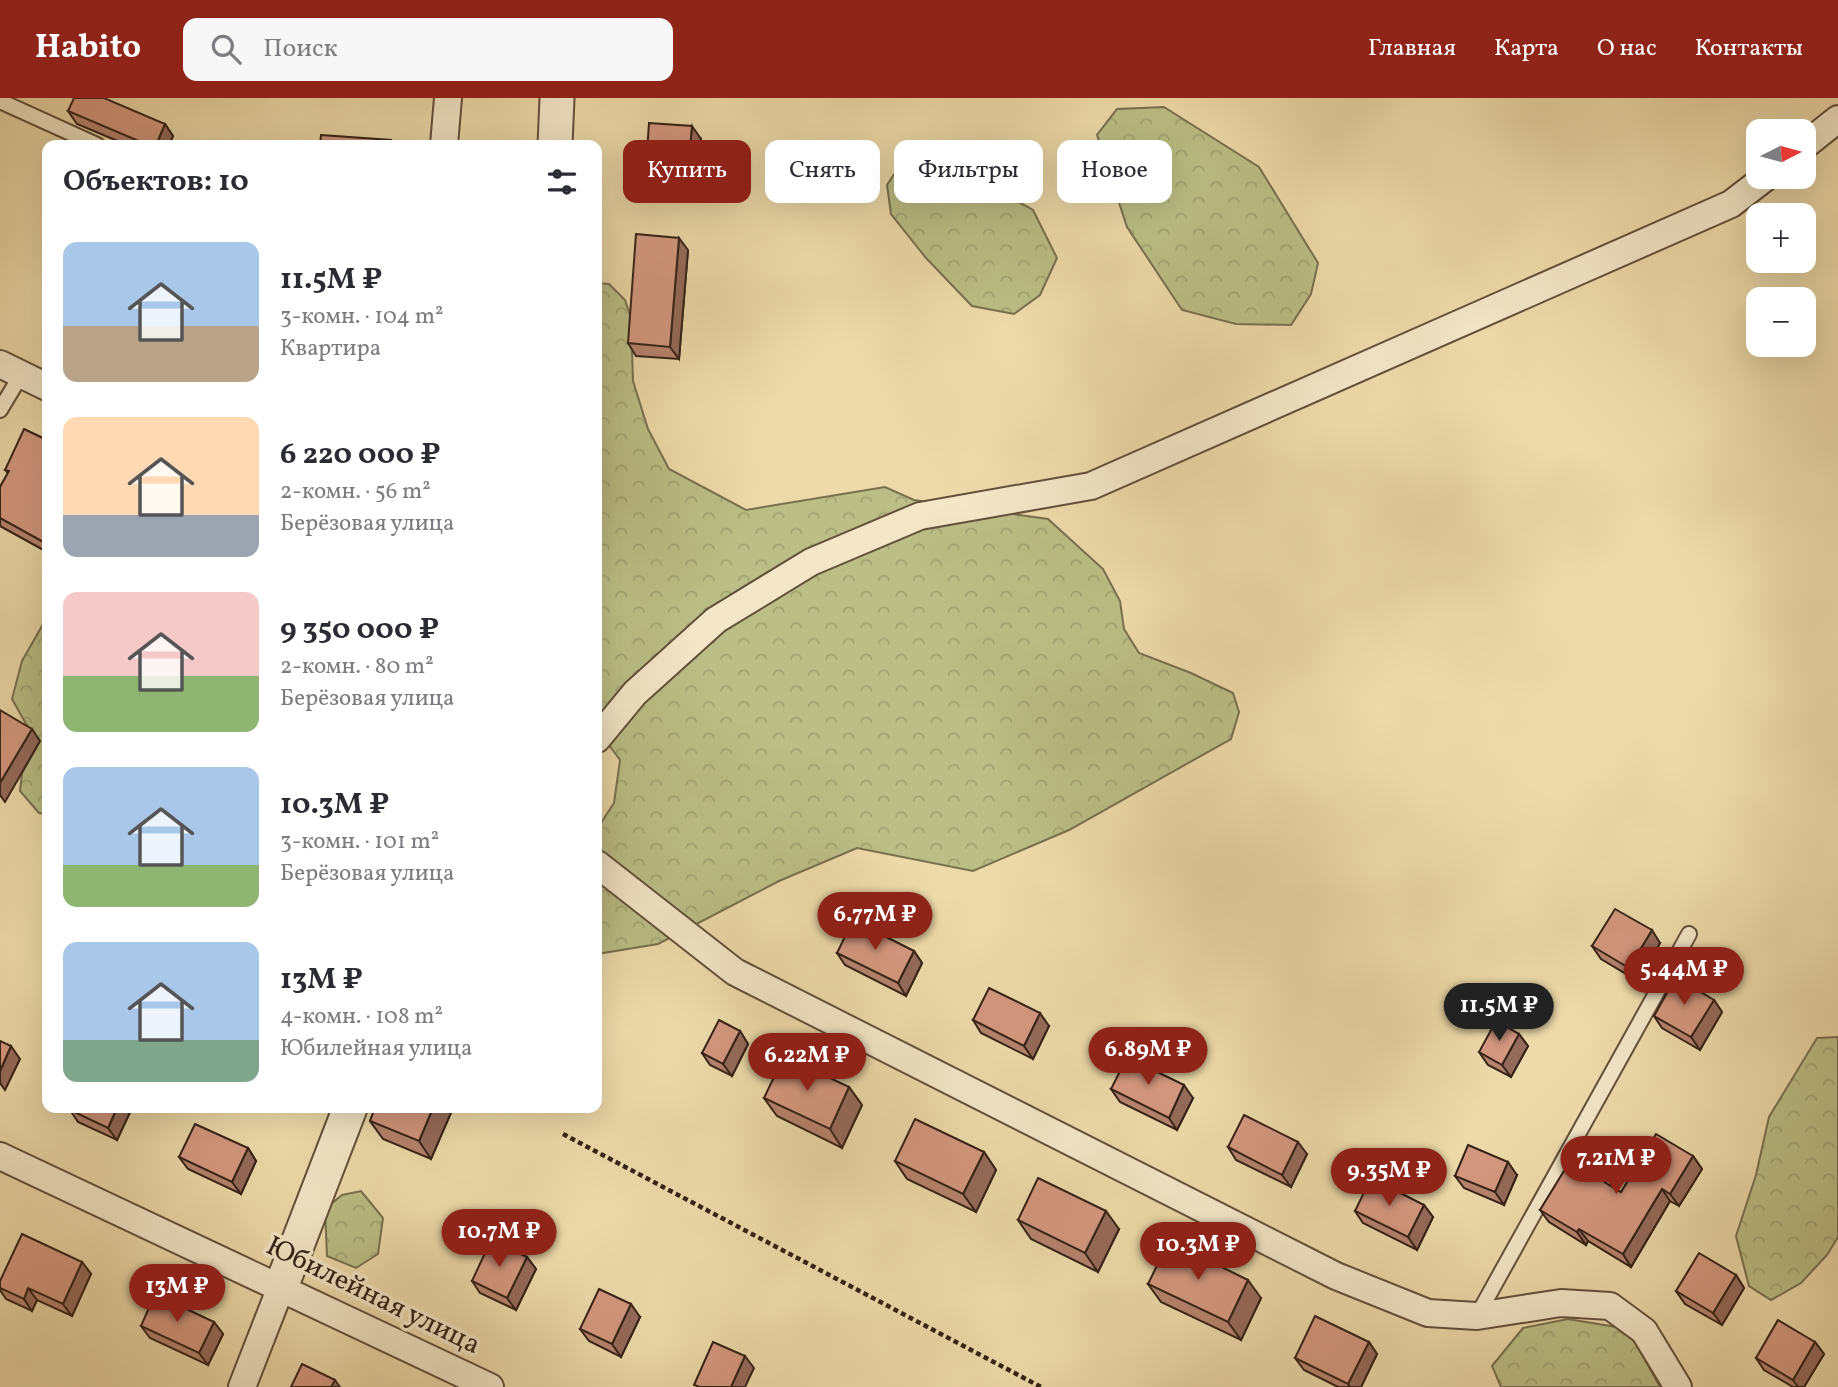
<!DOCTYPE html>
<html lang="ru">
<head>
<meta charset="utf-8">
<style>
	body { margin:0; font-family:Vollkorn,serif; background:#f7f7f7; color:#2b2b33; height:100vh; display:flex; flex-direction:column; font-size:26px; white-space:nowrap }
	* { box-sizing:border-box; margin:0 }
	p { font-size:23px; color:#7c7c81 }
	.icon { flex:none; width:38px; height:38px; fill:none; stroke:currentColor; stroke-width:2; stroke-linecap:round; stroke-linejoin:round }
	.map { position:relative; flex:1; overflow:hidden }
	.details { position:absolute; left:42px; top:42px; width:560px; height:973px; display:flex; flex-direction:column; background:#fff; border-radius:14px; box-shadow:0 7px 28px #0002 }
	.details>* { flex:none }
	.banner { position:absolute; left:623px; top:42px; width:665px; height:63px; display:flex; gap:14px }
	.needle { width:46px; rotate:84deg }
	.fabs { position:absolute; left:1746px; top:21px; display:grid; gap:14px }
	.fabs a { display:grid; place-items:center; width:70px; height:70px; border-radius:14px; background:#fff; box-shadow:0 7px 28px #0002; font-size:35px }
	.price { position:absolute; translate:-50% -60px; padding:0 16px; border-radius:24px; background:#8f2418; color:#fff; font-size:23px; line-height:46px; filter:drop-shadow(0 2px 4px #0008) }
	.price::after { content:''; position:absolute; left:50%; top:42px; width:21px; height:16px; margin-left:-10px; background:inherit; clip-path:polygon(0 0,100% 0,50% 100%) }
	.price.selected { background:#222; color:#fff }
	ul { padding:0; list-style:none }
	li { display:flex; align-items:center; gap:21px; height:175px; padding:0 21px }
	li span { display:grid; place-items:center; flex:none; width:196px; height:140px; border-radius:14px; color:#555 }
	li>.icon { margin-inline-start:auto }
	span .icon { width:84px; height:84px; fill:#fffc; stroke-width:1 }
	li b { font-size:30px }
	h2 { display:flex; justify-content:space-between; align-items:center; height:84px; padding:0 21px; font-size:30px }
	.pill { padding:0 24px; border-radius:14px; background:#fff; box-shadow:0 7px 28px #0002; font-size:24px; line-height:63px }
	.pill.selected { background:#8f2418; color:#fff }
	header { display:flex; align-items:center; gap:42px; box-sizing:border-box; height:98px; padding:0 35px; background:#8f2418; color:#fff }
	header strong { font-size:33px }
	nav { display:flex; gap:38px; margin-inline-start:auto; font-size:24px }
	.search { width:490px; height:63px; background:#f7f7f7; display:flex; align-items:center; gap:18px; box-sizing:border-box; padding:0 24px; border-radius:14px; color:#7c7c81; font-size:26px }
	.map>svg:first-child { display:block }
</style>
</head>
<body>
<header>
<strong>Habito</strong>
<div class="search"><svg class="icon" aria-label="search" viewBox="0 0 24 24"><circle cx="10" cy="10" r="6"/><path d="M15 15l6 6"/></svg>Поиск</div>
<nav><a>Главная</a><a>Карта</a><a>О нас</a><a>Контакты</a></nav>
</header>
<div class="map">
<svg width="1838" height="1289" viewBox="0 0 1838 1289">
	<defs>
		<pattern id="forest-crowns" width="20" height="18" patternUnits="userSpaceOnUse" patternTransform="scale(1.75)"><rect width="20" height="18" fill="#bbbe86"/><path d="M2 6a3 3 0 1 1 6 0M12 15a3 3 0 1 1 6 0" fill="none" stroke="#a1a373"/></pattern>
	</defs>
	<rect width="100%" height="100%" fill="#eddaaa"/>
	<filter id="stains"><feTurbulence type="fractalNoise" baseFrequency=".00286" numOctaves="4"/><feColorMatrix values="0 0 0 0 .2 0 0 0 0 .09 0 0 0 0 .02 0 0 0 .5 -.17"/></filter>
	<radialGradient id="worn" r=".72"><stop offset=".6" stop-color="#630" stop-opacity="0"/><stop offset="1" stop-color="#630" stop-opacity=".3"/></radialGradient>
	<g fill="url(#forest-crowns)" stroke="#78704e" stroke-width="2">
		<path d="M 1164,9 L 1259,69 L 1318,165 L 1311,196 L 1291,227 L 1236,226 L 1182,212 L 1127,129 L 1097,37 L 1117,11 Z"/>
		<path d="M 946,43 L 974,79 L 1033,112 L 1057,160 L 1040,197 L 1014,216 L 972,208 L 926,160 L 891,116 L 887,87 L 912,49 Z"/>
		<path d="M 597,185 L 609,186 L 625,202 L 631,220 L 633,283 L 648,331 L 669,371 L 746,412 L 885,389 L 914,402 L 1048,421 L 1103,471 L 1120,503 L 1124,531 L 1139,555 L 1191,575 L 1233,595 L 1239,614 L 1231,641 L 1069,732 L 973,773 L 857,750 L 779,783 L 658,846 L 597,856 L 597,731 L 614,705 L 620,662 L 597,631 Z"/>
		<path d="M 46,521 L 47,521 L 47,716 L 39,715 L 20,693 L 22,675 L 40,643 L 30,633 L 12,601 L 22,563 Z"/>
		<path d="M 1838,939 L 1838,1139 L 1827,1157 L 1801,1185 L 1771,1202 L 1749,1188 L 1736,1138 L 1756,1077 L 1769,1019 L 1817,940 Z"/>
		<path d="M 361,1093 L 383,1120 L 378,1156 L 356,1170 L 327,1158 L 325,1111 L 342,1097 Z"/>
		<path d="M 1568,1221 L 1628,1231 L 1660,1289 L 1501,1289 L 1492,1268 L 1523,1230 Z"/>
	</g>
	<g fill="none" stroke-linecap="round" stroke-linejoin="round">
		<defs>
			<g id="service">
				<path d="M 0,3 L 97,47"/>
				<path d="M 0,312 L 21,277"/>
				<path d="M 1477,1218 L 1689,836"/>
			</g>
			<g id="minor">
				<path d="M 444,47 L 448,0"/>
				<path d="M 1804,48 L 1838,21"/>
				<path d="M 0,266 L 47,289"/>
				<path d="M 597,641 L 635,595 L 716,522 L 811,464 L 920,418 L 1091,388 L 1731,106 L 1766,79"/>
				<path d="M 597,766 L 735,874 L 1336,1178 L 1428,1215 L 1477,1218 L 1561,1205 L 1610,1208 L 1644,1233 L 1678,1289"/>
				<path d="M 0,1058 L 490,1289"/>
				<path d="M 242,1289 L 281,1189"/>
			</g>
			<g id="tertiary">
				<path d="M 555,47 L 557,0"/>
				<path d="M 281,1189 L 350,1010"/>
			</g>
		</defs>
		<use href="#service" stroke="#62503b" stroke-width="18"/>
		<use href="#minor" stroke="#62503b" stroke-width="30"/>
		<use href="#tertiary" stroke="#62503b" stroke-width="37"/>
		<path stroke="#342216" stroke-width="4.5" stroke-dasharray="5 3.5" stroke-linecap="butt" d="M 563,1036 L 1041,1289"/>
		<use href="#service" stroke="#f3e7c8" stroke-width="14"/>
		<use href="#minor" stroke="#f3e7c8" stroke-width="26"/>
		<use href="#tertiary" stroke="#f3e7c8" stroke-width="33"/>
	</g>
	<g fill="#b6836e" stroke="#342216" stroke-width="2">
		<path d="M 68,13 L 165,26 L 173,38 L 169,47 L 127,47 L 77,26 Z"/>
		<path d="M 701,41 L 697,85 L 654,81 L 646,69 Z"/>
		<path d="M 688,152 L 679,261 L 636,258 L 628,245 Z"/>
		<path d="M 47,342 L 47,454 L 0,428 L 0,389 L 8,375 L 5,372 Z"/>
		<path d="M 1660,845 L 1638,883 L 1601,861 L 1592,848 Z"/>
		<path d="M 914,853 L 922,865 L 906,898 L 845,867 L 837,855 Z"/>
		<path d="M 1714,902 L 1722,914 L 1700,952 L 1662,930 L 1654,918 Z"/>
		<path d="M 973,922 L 1049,928 L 1033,961 L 981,935 Z"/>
		<path d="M 740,933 L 748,946 L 732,978 L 710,967 L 702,955 Z"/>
		<path d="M 1519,936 L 1528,948 L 1511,979 L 1488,967 L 1479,954 Z"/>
		<path d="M 849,989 L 862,1007 L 842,1050 L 777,1018 L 764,1000 Z"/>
		<path d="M 1111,991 L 1193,1000 L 1177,1032 L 1120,1004 Z"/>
		<path d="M 132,1010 L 117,1042 L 78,1024 L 70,1012 Z"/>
		<path d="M 375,1010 L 453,1010 L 431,1061 L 383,1041 L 370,1023 Z"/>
		<path d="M 1228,1049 L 1307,1056 L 1291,1089 L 1236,1062 Z"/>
		<path d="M 248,1050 L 256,1063 L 241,1096 L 188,1071 L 179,1059 Z"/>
		<path d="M 984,1054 L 996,1072 L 976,1114 L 907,1081 L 895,1063 Z"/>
		<path d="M 1693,1058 L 1702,1071 L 1679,1108 L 1670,1103 L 1631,1169 L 1588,1143 L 1586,1147 L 1549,1124 L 1540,1112 L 1621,1094 Z"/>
		<path d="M 1517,1077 L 1504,1107 L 1464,1090 L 1455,1078 Z"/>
		<path d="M 1424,1107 L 1433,1119 L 1417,1152 L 1363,1125 L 1355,1113 Z"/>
		<path d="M 1018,1122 L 1119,1131 L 1098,1174 L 1031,1141 Z"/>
		<path d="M 527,1159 L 536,1171 L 516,1212 L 480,1195 L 472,1183 Z"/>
		<path d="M 82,1164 L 91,1176 L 72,1218 L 37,1202 L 32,1213 L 6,1201 L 0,1192 L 0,1183 Z"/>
		<path d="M 1736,1177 L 1744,1190 L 1722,1227 L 1685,1206 L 1676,1193 Z"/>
		<path d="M 1148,1186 L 1261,1200 L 1241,1242 L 1161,1204 Z"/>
		<path d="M 640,1219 L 621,1259 L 589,1243 L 580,1231 Z"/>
		<path d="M 214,1224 L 223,1236 L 208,1267 L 150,1240 L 141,1228 Z"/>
		<path d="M 1369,1244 L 1377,1256 L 1361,1289 L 1338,1289 L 1304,1272 L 1295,1260 Z"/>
		<path d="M 1815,1244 L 1824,1256 L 1804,1289 L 1793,1289 L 1764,1272 L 1756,1260 Z"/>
	</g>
	<g fill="#946a5a" stroke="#342216" stroke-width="2">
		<path d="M 165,26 L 173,38 L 169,47 L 156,47 Z"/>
		<path d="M 692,28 L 701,41 L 697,85 L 688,72 Z"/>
		<path d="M 679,140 L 688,152 L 679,261 L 670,249 Z"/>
		<path d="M 32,631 L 40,643 L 5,704 L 0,697 L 0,685 Z"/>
		<path d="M 1652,832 L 1660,845 L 1638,883 L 1629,870 Z"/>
		<path d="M 914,853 L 922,865 L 906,898 L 898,885 Z"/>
		<path d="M 1714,902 L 1722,914 L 1700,952 L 1691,939 Z"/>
		<path d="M 1040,915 L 1049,928 L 1033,961 L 1024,948 Z"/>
		<path d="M 740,933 L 748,946 L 732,978 L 723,966 Z"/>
		<path d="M 1519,936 L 1528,948 L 1511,979 L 1502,967 Z"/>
		<path d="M 11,948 L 20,961 L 5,992 L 0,985 L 0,973 Z"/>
		<path d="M 1184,987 L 1193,1000 L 1177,1032 L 1169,1020 Z"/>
		<path d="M 849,989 L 862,1007 L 842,1050 L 830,1031 Z"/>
		<path d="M 117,1010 L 132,1010 L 117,1042 L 108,1030 Z"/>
		<path d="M 433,1010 L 453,1010 L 431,1061 L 419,1043 Z"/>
		<path d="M 1298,1044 L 1307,1056 L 1291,1089 L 1282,1077 Z"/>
		<path d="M 248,1050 L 256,1063 L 241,1096 L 232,1084 Z"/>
		<path d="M 984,1054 L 996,1072 L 976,1114 L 963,1096 Z"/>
		<path d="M 1693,1058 L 1702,1071 L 1679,1108 L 1670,1096 Z"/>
		<path d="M 1508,1064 L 1517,1077 L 1504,1107 L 1495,1094 Z"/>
		<path d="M 1662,1091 L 1670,1103 L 1631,1169 L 1623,1156 Z"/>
		<path d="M 1424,1107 L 1433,1119 L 1417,1152 L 1408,1139 Z"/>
		<path d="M 1106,1113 L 1119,1131 L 1098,1174 L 1085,1155 Z"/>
		<path d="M 1579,1131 L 1588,1143 L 1586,1147 L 1577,1134 Z"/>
		<path d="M 527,1159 L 536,1171 L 516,1212 L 507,1200 Z"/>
		<path d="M 82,1164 L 91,1176 L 72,1218 L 63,1206 Z"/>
		<path d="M 1736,1177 L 1744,1190 L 1722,1227 L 1713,1215 Z"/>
		<path d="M 1248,1182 L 1261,1200 L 1241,1242 L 1228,1224 Z"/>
		<path d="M 28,1190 L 37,1202 L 32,1213 L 24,1201 Z"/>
		<path d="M 631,1206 L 640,1219 L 621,1259 L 612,1246 Z"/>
		<path d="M 214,1224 L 223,1236 L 208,1267 L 199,1255 Z"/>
		<path d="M 1369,1244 L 1377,1256 L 1361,1289 L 1350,1289 L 1348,1286 Z"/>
		<path d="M 1815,1244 L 1824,1256 L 1804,1289 L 1798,1289 L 1793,1282 Z"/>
		<path d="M 745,1258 L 754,1270 L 745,1289 L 731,1289 Z"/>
		<path d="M 335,1282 L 340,1289 L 331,1289 Z"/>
	</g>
	<g fill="#d49880" stroke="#342216" stroke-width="2">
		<path d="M 74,0 L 104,0 L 165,26 L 156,47 L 148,47 L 68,13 Z"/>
		<path d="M 649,25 L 692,28 L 688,72 L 646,69 Z"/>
		<path d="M 321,37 L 391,42 L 390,47 L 320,47 Z"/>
		<path d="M 636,136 L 679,140 L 670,249 L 628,245 Z"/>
		<path d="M 24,331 L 47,342 L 47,446 L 0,420 L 0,389 L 9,373 L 5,372 Z"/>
		<path d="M 0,612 L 32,631 L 0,685 Z"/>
		<path d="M 1615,811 L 1652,832 L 1629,870 L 1592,848 Z"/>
		<path d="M 853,822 L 914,853 L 898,885 L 837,855 Z"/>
		<path d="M 1676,879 L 1714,902 L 1691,939 L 1654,918 Z"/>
		<path d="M 989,890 L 1040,915 L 1024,948 L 973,922 Z"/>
		<path d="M 719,922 L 740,933 L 723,966 L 702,955 Z"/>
		<path d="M 1496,923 L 1519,936 L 1502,967 L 1479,954 Z"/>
		<path d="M 0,943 L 11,948 L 0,973 Z"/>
		<path d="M 784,958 L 849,989 L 830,1031 L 764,1000 Z"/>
		<path d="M 1127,959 L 1184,987 L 1169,1020 L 1111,991 Z"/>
		<path d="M 71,1010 L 117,1010 L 108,1030 L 70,1012 Z"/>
		<path d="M 375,1010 L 433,1010 L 419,1043 L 370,1023 Z"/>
		<path d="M 1244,1017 L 1298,1044 L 1282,1077 L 1228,1049 Z"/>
		<path d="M 915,1021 L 984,1054 L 963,1096 L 895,1063 Z"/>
		<path d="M 195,1026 L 248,1050 L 232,1084 L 179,1059 Z"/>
		<path d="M 1656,1036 L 1693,1058 L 1670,1096 L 1662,1091 L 1623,1156 L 1579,1131 L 1577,1134 L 1540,1112 L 1570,1063 L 1621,1094 Z"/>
		<path d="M 1468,1047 L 1508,1064 L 1495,1094 L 1455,1078 Z"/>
		<path d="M 1038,1080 L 1106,1113 L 1085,1155 L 1018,1122 Z"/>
		<path d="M 1371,1080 L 1424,1107 L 1408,1139 L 1355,1113 Z"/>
		<path d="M 22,1136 L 82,1164 L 63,1206 L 28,1190 L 24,1201 L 0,1190 L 0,1183 Z"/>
		<path d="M 491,1142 L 527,1159 L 507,1200 L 472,1183 Z"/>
		<path d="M 1169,1143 L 1248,1182 L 1228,1224 L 1148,1186 Z"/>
		<path d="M 1699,1155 L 1736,1177 L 1713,1215 L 1676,1193 Z"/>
		<path d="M 599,1191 L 631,1206 L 612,1246 L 580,1231 Z"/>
		<path d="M 155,1196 L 214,1224 L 199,1255 L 141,1228 Z"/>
		<path d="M 1315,1218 L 1369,1244 L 1348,1286 L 1295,1260 Z"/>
		<path d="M 1778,1222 L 1815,1244 L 1793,1282 L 1756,1260 Z"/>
		<path d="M 713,1244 L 745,1258 L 731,1289 L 700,1289 L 694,1287 Z"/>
		<path d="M 302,1266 L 335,1282 L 331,1289 L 291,1289 Z"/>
	</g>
	<g text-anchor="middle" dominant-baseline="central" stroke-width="7" stroke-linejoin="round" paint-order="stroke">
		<g font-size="28" fill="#342216" stroke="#f3e7c8">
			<text transform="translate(373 1198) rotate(26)">Юбилейная улица</text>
		</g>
	</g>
	<rect width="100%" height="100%" filter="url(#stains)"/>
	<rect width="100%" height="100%" fill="url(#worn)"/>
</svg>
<div class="fabs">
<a><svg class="needle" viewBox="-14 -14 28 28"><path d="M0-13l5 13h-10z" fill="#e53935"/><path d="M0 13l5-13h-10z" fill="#7c7c81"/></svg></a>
<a>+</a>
<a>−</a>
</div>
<b class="price" style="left:875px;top:854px">6.77M ₽</b>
<b class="price" style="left:1684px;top:909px">5.44M ₽</b>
<b class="price selected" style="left:1499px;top:945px">11.5M ₽</b>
<b class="price" style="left:1148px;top:989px">6.89M ₽</b>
<b class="price" style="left:807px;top:995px">6.22M ₽</b>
<b class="price" style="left:1616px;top:1098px">7.21M ₽</b>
<b class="price" style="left:1389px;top:1110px">9.35M ₽</b>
<b class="price" style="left:499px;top:1171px">10.7M ₽</b>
<b class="price" style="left:1198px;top:1184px">10.3M ₽</b>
<b class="price" style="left:177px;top:1226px">13M ₽</b>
<div class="banner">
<a class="pill selected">Купить</a>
<a class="pill">Снять</a>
<a class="pill">Фильтры</a>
<a class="pill">Новое</a>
</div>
<section class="details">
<h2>Объектов: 10<svg class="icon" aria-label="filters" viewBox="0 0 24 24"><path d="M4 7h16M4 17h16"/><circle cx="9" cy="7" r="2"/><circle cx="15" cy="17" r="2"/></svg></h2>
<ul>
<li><span style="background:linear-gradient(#a9c7e8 60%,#b9a48a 0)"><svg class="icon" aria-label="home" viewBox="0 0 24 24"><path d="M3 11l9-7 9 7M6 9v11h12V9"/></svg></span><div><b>11.5M ₽</b><p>3-комн. · 104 m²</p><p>Квартира</p></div></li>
<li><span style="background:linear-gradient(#ffd9b3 70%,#9aa5b1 0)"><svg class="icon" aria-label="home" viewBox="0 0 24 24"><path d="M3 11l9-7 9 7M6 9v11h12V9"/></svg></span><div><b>6 220 000 ₽</b><p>2-комн. · 56 m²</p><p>Берёзовая улица</p></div></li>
<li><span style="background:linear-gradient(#f6c9c9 60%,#8fb573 0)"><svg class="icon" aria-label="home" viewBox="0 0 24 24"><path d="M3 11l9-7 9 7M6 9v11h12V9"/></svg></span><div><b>9 350 000 ₽</b><p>2-комн. · 80 m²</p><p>Берёзовая улица</p></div></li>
<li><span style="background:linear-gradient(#a9c7e8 70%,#8fb573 0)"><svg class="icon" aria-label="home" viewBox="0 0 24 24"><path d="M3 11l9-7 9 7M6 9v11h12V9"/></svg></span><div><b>10.3M ₽</b><p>3-комн. · 101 m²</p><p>Берёзовая улица</p></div></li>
<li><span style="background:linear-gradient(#a9c7e8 70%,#7fa58c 0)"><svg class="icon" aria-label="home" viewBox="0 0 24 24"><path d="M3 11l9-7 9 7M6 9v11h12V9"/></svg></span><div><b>13M ₽</b><p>4-комн. · 108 m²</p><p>Юбилейная улица</p></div></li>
</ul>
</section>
</div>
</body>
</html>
